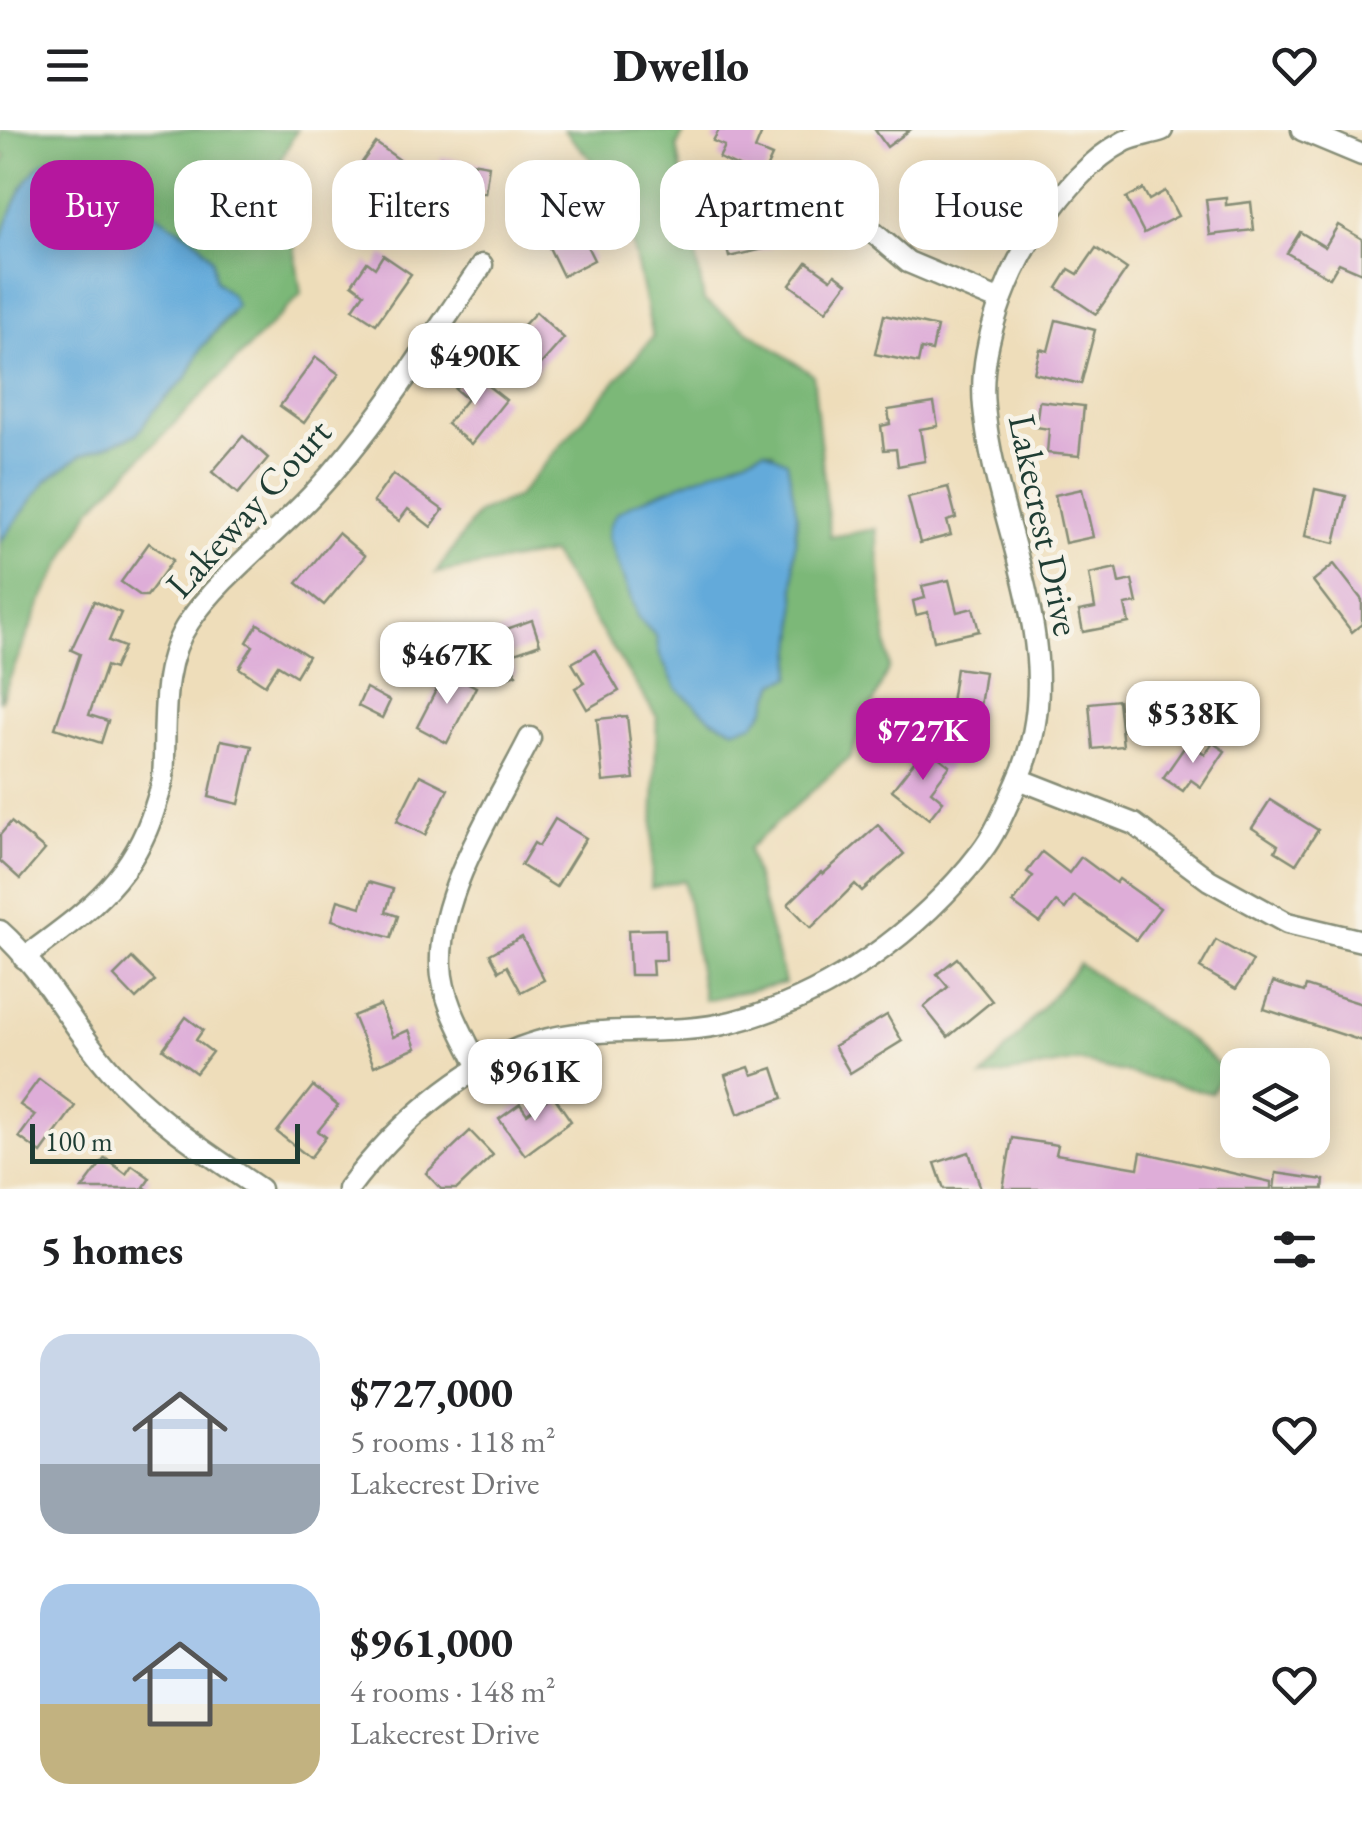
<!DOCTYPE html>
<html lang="en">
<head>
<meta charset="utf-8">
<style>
	body { margin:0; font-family:"EB Garamond",serif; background:#f6f6f6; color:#202124; height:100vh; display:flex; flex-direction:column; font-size:38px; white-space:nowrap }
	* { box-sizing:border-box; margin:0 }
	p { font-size:32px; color:#757577 }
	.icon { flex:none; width:55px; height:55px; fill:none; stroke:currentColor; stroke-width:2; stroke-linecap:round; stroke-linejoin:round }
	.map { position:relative; height:1059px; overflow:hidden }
	.side { display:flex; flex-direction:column; background:#fff; flex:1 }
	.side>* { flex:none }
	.top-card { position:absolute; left:30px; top:30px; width:1302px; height:90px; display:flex; gap:20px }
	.buttons { position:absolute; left:1220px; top:918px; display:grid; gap:20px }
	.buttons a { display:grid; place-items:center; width:110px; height:110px; border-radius:20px; background:#fff; box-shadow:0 5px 25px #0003; font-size:50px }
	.scale { position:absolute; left:30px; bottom:25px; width:270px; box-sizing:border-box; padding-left:10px; border:5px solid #1f3d34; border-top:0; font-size:28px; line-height:35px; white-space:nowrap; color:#1f3d34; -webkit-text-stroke:8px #f7f3e8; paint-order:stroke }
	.price { position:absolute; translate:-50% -85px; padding:0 22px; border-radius:20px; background:#fff; color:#222; font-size:32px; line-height:65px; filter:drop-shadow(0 2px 5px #0008) }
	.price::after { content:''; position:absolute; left:50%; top:60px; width:30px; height:22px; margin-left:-15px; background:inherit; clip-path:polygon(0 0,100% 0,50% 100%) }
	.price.active { background:#b5179e; color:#fff }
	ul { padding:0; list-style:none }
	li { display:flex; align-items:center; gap:30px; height:250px; padding:0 40px }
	li span { display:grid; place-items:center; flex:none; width:280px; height:200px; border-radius:30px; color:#555 }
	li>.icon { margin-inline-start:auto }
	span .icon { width:120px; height:120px; fill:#fffc; stroke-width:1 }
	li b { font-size:42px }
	h2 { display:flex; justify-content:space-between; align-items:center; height:120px; padding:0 40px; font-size:42px }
	.pill { padding:0 35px; border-radius:30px; background:#fff; box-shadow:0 5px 25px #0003; font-size:35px; line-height:90px }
	.pill.active { background:#b5179e; color:#fff }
	header { display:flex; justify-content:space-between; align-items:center; height:130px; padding:0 40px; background:#fff; font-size:45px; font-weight:800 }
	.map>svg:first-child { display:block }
</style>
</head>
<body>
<header><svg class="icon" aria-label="menu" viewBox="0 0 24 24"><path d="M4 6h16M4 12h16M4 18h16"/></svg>Dwello<svg class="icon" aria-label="heart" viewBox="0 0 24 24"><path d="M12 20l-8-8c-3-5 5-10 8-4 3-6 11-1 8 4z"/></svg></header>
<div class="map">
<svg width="1362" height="1059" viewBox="0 0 1362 1059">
	<rect width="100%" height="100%" fill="#f7f3e8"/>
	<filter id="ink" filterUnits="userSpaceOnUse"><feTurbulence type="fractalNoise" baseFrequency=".01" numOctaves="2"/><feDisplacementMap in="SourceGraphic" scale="20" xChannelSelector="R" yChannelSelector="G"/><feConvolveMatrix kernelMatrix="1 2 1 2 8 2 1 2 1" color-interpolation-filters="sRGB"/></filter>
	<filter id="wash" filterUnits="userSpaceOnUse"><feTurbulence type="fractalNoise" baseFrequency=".0048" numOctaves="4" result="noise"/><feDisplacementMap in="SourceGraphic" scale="40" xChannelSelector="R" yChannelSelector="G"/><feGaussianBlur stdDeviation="2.25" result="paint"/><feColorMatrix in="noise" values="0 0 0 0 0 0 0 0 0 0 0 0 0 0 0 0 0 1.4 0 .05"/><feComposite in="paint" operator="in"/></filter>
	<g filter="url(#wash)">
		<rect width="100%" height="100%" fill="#eeddba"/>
		<g fill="#7bb878" stroke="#4d7a56" stroke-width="2.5" fill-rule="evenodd">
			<path d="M 0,0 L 297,0 L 281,29 L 301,164 L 91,379 L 41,472 L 0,572 L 0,412 L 47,350 L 80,326 L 137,304 L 153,281 L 187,247 L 201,218 L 231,185 L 231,165 L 215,151 L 211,129 L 182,99 L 157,87 L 137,70 L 101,49 L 53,28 C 23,47 13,79 0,111 L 0,39 L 6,26 L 0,22 Z"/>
			<path d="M 564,0 L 685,0 L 677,16 L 704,171 L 813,245 L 830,407 L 876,399 L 889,537 L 850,627 L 748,719 L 785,853 L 704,870 L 684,750 L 651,758 L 657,587 L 551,423 L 436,443 L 478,383 L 517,367 L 653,207 L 621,63 ZM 764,320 L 773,322 L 797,384 L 794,430 L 796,498 L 791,547 L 776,553 L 765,579 L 677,559 L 660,526 L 656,506 L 638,487 L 608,407 L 616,384 L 632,374 Z"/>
			<path d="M 1079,834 L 1190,910 L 1224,939 L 1211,963 L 1078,931 L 982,948 Z"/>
		</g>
		<g fill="#64aada" stroke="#427487" stroke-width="2.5">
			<path d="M 53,28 L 101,49 L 198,111 L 212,129 L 215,151 L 231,165 L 236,175 L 201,218 L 187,247 L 153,281 L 137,304 L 80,326 L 47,350 L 0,412 L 0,111 C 11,84 23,39 53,28 Z"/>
			<path d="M 764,320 L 787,331 L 797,384 L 794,430 L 796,498 L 791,547 L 776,553 L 765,579 L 754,594 L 735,599 L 713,590 L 677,559 L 660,526 L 656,506 L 638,488 L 608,407 L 609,397 L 616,384 L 632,374 Z"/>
		</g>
		<g id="blocks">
			<g fill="#deadd8">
				<path d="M 719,0 L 763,0 L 755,19 L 772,26 L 762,48 L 719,28 L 725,16 L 713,11 Z"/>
				<path d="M 875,0 L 910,0 L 887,17 Z"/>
				<path d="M 376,13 L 404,33 L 367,84 L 339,64 Z"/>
				<path d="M 441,27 L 489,35 L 485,63 L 436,54 Z"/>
				<path d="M 941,41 L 993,69 L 973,105 L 950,92 L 955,84 L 926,68 Z"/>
				<path d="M 532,44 L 555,62 L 535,88 L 512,70 Z"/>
				<path d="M 1143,59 L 1149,70 L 1165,61 L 1178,86 L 1144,103 L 1126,68 Z"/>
				<path d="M 747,65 L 755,99 L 767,96 L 772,117 L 729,127 L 716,73 Z"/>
				<path d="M 1226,67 L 1226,75 L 1251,72 L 1254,100 L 1210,105 L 1206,69 Z"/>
				<path d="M 573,88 L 594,130 L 563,146 L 542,103 Z"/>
				<path d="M 1338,95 L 1362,109 L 1362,143 L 1339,133 L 1330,148 L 1287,123 L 1300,102 L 1325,117 Z"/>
				<path d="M 1096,118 L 1127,139 L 1096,184 L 1057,158 L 1069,139 L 1078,144 Z"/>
				<path d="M 383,125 L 411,144 L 376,194 L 353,179 L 364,163 L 352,154 L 367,132 L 375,138 Z"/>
				<path d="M 807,132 L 831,149 L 835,144 L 847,153 L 826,181 L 790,155 Z"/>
				<path d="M 536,182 L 564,208 L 527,250 L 498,223 Z"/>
				<path d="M 884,185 L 937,197 L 932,221 L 921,219 L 918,233 L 875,224 Z"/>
				<path d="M 1056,190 L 1095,200 L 1081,254 L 1034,243 L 1040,219 L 1048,221 Z"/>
				<path d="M 316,227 L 339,244 L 304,293 L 280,276 Z"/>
				<path d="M 469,241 L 506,270 L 471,314 L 447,294 L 467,269 L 455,259 Z"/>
				<path d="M 1039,271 L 1084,276 L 1079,326 L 1047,323 L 1049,299 L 1036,297 Z"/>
				<path d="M 934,273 L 938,296 L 920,299 L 925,331 L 898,336 L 896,319 L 884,320 L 881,296 L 890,294 L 888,280 Z"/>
				<path d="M 243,306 L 268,328 L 238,364 L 212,342 Z"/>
				<path d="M 393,344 L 443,380 L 431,397 L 408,379 L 399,391 L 373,372 Z"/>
				<path d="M 948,357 L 956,388 L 947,391 L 951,405 L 920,413 L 908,367 Z"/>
				<path d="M 1082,359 L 1093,407 L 1065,413 L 1055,365 Z"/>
				<path d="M 1315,359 L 1346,366 L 1335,413 L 1305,406 Z"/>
				<path d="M 338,403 L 365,426 L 324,475 L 297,453 Z"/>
				<path d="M 149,413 L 173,430 L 147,466 L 141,466 L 121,452 Z"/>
				<path d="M 1334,434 L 1362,470 L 1362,494 L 1352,502 L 1313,451 Z"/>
				<path d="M 1116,438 L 1119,453 L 1132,450 L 1137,473 L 1125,475 L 1129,493 L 1083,502 L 1079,481 L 1095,478 L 1089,444 Z"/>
				<path d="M 949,450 L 957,482 L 973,478 L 979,501 L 934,511 L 928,482 L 916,485 L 913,471 L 925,468 L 922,456 Z"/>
				<path d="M 94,471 L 121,483 L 109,511 L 124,517 L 114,539 L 106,536 L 89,585 L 108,591 L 101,613 L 55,598 L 80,524 L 71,520 Z"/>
				<path d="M 532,490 L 540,514 L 509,525 L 516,544 L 496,551 L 481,508 Z"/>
				<path d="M 258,494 L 308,526 L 296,546 L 278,535 L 265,555 L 239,538 L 253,516 L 247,512 Z"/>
				<path d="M 595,520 L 619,561 L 587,579 L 575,558 L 584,553 L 572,533 Z"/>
				<path d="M 956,538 L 985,542 L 978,590 L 949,586 Z"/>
				<path d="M 446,541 L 476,557 L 447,613 L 417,597 Z"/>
				<path d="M 366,558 L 390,571 L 382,588 L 358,576 Z"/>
				<path d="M 1118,570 L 1123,616 L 1093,619 L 1089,573 Z"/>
				<path d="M 627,586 L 634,649 L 603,652 L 597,589 Z"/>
				<path d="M 221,610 L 252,616 L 239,674 L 209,667 Z"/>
				<path d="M 1188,612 L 1205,624 L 1213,613 L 1225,621 L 1201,657 L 1191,650 L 1183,661 L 1163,648 Z"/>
				<path d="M 926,617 L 950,636 L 931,661 L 943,671 L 929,689 L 892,660 Z"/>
				<path d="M 420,645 L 448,659 L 425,705 L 397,691 Z"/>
				<path d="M 1270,670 L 1318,700 L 1296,734 L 1275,721 L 1278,715 L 1252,698 Z"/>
				<path d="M 555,689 L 586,708 L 556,757 L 521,735 L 534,713 L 539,716 Z"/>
				<path d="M 11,692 L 45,720 L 20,749 L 0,731 L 0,705 Z"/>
				<path d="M 878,695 L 904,724 L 862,761 L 855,754 L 811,798 L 788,774 L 821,742 L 823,744 Z"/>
				<path d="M 1042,722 L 1069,743 L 1081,727 L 1116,753 L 1119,749 L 1160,778 L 1136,810 L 1074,766 L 1065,779 L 1056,772 L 1040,793 L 1013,773 L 1033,746 L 1027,742 Z"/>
				<path d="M 368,752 L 393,759 L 386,782 L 398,786 L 391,808 L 332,790 L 338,770 L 361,777 Z"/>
				<path d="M 665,799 L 666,830 L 652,830 L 653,845 L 630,845 L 628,800 Z"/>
				<path d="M 522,807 L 544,850 L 521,862 L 507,836 L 499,841 L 490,824 Z"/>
				<path d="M 1216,810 L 1253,831 L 1236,859 L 1200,838 Z"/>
				<path d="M 132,828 L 155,851 L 136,869 L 114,846 Z"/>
				<path d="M 957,828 L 992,871 L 948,907 L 924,877 L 948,857 L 937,844 Z"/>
				<path d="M 1273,852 L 1304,862 L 1306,856 L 1362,874 L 1362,911 L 1264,879 Z"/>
				<path d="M 380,875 L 393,907 L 409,900 L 416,918 L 374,936 L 353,886 Z"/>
				<path d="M 887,885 L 902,911 L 850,943 L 834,916 Z"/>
				<path d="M 186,887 L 203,900 L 196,910 L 212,922 L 196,943 L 163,919 Z"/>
				<path d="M 749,937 L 752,945 L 773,938 L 783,968 L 738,984 L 725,945 Z"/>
				<path d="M 39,949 L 75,976 L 41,1023 L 19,1007 L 35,985 L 20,975 Z"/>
				<path d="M 313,956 L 338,976 L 318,1001 L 326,1007 L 310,1028 L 277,1002 Z"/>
				<path d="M 553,965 L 571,991 L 525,1025 L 499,989 L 520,974 L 527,984 Z"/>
				<path d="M 470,1001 L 493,1025 L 457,1059 L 441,1059 L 426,1043 Z"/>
				<path d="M 1012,1008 L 1058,1015 L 1056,1024 L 1138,1038 L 1141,1022 L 1271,1052 L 1271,1059 L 1003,1059 Z"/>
				<path d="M 969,1022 L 981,1059 L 944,1059 L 935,1033 Z"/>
				<path d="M 105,1028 L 126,1044 L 132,1035 L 150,1048 L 144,1057 L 147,1059 L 82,1059 Z"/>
				<path d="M 1276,1043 L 1324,1050 L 1323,1059 L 1274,1059 Z"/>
			</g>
		</g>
	</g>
	<g filter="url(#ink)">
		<use href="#blocks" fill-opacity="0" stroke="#868d77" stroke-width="2.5"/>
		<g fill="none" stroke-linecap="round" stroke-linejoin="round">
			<defs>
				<g id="minor">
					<path d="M 1302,0 L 1362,25"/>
					<path d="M 828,64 L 908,132 L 998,170"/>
					<path d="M 1019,649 L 1134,694 L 1209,750 L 1287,793 L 1362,811"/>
					<path d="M 0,801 C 44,840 71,896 110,940 C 152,988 207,1023 260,1059"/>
					<path d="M 24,828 C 84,783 132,752 155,677 C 158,667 162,657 163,648 C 167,597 158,537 189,492 C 220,446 277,404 316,361 C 379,293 429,212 482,135"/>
					<path d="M 478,935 C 463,904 442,870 441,835 C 438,762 498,672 530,608"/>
					<path d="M 348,1059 C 393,999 464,933 537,912 C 600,893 668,908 732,892 C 828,869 921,800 981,722 C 996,703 1007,675 1017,653 C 1075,527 996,403 984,277 C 978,218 1007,140 1042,93 C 1064,62 1089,30 1125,11 C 1135,6 1150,4 1162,0"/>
				</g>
			</defs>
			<use href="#minor" stroke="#868d77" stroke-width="25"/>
			<use href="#minor" stroke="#fff" stroke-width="20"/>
		</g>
	</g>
	<g text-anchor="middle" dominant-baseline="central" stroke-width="10" stroke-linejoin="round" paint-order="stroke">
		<g font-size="38" fill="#1f3d34" stroke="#f7f3e8">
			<text transform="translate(248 378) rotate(-48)">Lakeway Court</text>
			<text transform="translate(1045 395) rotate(78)">Lakecrest Drive</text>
		</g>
	</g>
</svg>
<div class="buttons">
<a><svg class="icon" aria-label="layers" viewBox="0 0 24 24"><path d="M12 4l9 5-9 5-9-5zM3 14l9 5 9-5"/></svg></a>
</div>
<div class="scale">100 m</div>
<b class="price" style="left:475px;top:278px">$490K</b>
<b class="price" style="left:447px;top:577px">$467K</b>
<b class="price" style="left:1193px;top:636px">$538K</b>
<b class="price active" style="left:923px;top:653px">$727K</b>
<b class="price" style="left:535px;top:994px">$961K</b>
<div class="top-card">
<a class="pill active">Buy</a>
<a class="pill">Rent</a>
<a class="pill">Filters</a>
<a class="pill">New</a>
<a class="pill">Apartment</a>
<a class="pill">House</a>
</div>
</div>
<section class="side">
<h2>5 homes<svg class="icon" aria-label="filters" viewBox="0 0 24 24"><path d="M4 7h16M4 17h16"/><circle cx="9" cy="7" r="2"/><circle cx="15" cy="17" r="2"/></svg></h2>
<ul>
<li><span style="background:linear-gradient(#c9d6e8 65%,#9aa5b1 0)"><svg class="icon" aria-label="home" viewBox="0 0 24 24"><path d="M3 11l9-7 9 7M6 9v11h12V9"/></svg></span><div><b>$727,000</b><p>5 rooms · 118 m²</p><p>Lakecrest Drive</p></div><svg class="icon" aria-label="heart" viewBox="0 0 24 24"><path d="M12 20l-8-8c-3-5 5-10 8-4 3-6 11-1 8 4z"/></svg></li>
<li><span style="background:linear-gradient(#a9c7e8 60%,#c2b280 0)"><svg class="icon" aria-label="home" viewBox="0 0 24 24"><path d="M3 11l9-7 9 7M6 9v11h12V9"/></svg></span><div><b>$961,000</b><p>4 rooms · 148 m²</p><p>Lakecrest Drive</p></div><svg class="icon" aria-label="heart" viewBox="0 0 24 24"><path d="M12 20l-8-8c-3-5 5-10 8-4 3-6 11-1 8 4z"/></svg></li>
</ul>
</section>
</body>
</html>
